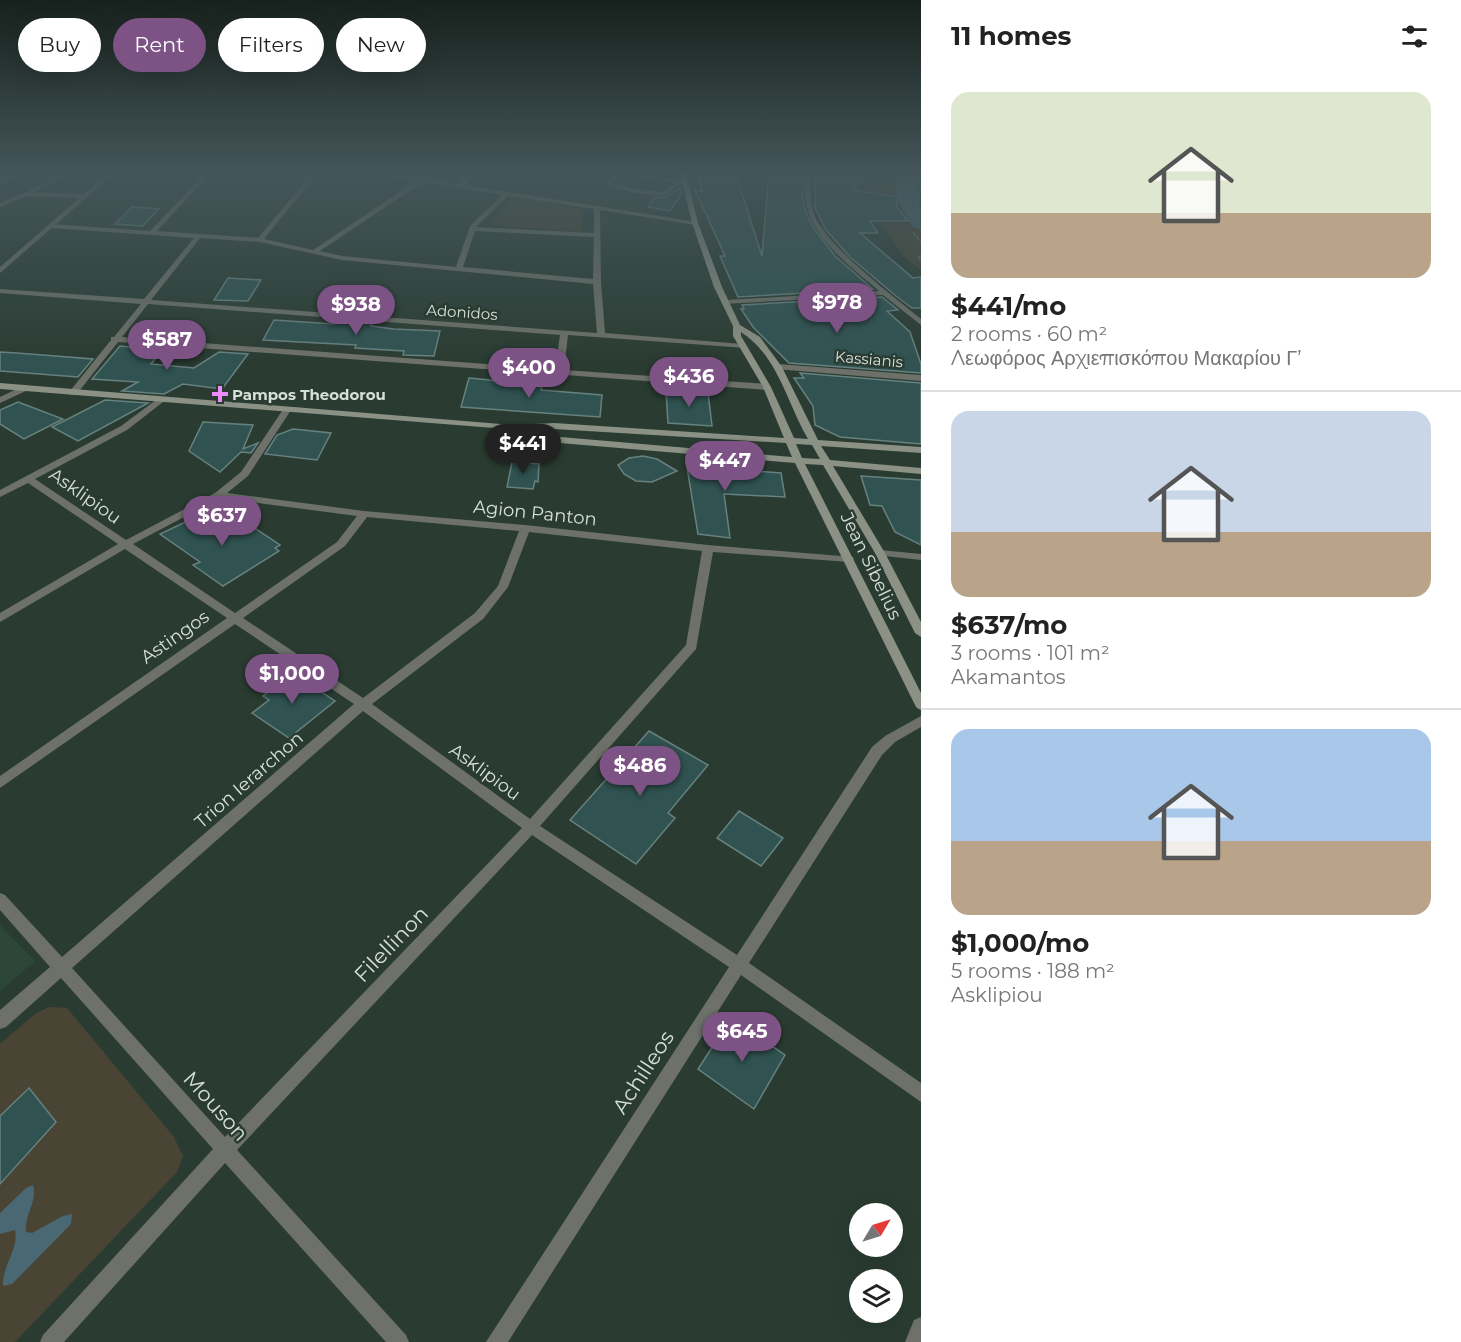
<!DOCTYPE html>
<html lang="en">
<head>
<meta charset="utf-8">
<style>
	body { margin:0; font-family:Montserrat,sans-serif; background:#f2f2f2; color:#222; height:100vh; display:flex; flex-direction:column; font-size:22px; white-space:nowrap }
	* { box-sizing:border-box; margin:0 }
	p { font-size:20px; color:#767676 }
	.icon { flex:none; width:33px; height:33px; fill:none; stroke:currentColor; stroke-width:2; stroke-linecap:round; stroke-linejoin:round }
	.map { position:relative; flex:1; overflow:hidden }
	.side { display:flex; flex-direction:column; background:#fff; width:540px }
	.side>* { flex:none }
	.banner { position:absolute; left:18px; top:18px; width:570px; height:54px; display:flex; gap:12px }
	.needle { width:39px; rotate:52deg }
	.fabs { position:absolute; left:849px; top:1203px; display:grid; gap:12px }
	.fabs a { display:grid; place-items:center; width:54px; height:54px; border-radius:50%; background:#fff; box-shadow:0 6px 24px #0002; font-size:30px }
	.price { position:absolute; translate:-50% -51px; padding:0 14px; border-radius:21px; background:#7d5284; color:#fff; font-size:20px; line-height:39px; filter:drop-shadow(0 2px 3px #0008) }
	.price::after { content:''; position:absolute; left:50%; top:36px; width:18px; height:14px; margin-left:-9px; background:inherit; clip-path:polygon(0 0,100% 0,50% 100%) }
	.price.active { background:#222; color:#fff }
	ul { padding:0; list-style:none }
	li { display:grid; align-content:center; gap:12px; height:318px; padding:0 30px }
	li+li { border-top:2px solid #e0e0e0 }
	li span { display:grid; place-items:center; height:186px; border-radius:18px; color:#555 }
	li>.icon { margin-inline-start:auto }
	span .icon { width:108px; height:108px; fill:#fffc; stroke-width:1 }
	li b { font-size:26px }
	h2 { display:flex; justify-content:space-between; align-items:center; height:72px; padding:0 30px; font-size:26px }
	.tag { padding:0 21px; border-radius:27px; background:#fff; box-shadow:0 6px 24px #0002; font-size:21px; line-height:54px }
	.tag.active { background:#7d5284; color:#fff }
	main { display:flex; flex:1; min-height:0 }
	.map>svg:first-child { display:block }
</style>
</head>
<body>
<main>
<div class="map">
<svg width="921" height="1342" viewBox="0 0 921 1342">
	<rect width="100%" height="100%" fill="#2a3c32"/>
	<path fill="#2c4637" d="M 0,925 L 35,961 L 0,991 Z"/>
	<g fill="#494434">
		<path d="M 885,173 L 921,173 L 921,270 L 906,259 L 880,223 L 914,223 L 899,206 L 902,196 L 875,192 Z"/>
		<path d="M 512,196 L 583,209 L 582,232 L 491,225 Z"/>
		<path d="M 49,1007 L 67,1008 L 174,1137 L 183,1156 L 177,1172 L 15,1342 L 0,1342 L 0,1044 L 35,1014 Z"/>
	</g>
	<path fill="#4a6874" d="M 33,1185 C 38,1201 24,1215 26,1232 L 32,1233 L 63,1216 L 72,1214 L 71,1224 L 12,1284 L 3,1286 C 2,1265 19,1250 15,1230 L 0,1234 L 0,1213 L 26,1188 Z"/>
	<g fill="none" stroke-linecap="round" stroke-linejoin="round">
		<g fill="#4a6874" fill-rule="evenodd">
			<path d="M 0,173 L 24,173 L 21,177 L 0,184 Z"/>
			<path d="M 896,173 L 917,173 L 921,229 L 913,227 C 901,209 894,195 896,173 Z"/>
		</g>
	</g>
	<g fill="#305351" stroke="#67817f" stroke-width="1.5">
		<path d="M 769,173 L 805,173 L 802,192 L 805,210 L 813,227 L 835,256 L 873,289 L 738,297 L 720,256 L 725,256 L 695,190 L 702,191 L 699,177 L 737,178 L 762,256 Z"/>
		<path d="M 815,173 L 867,173 L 853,190 L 899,197 L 896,206 L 908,221 L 870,221 L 878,233 L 860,233 L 913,278 L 921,277 L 921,308 L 912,308 L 896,296 L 850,257 L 826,230 L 815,208 Z"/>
		<path d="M 681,187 L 682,193 L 670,211 L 648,207 L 655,197 L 665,198 Z"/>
		<path d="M 132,207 L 159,209 L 143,226 L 115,224 Z"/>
		<path d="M 228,278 L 261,280 L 248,301 L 214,300 Z"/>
		<path d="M 350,292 L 385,295 L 376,314 L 340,312 Z"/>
		<path d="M 882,297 L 898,310 L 887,311 L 910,332 L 921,364 L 921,373 L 789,363 L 753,327 L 741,309 L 744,309 L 742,305 Z"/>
		<path d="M 274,320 L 334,324 L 336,320 L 372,323 L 371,326 L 394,329 L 440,331 L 434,356 L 403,355 L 404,351 L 355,348 L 356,345 L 263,340 Z"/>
		<path d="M 120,346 L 162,350 L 151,364 L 194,368 L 219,352 L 248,354 L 222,389 L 183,384 L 164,394 L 122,391 L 138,382 L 92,379 Z"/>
		<path d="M 0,352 L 17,353 L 93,359 L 78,377 L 0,371 Z"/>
		<path d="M 800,373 L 921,383 L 921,444 L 840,437 L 815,425 L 813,406 L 794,378 L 804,378 Z"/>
		<path d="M 469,378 L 542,385 L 541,390 L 602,395 L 600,417 L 461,407 Z"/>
		<path d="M 666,391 L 708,393 L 712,426 L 668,423 Z"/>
		<path d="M 105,400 L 148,403 L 78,441 L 52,427 Z"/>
		<path d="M 18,402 L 63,419 L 24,439 L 0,424 L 0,410 Z"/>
		<path d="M 203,422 L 253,425 L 243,449 L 258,443 L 251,453 L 241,452 L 220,472 L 189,451 Z"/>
		<path d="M 293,429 L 331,433 L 317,460 L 265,454 L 277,435 Z"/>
		<path d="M 643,456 L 657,459 L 677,471 L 652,482 L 636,481 L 624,474 L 618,465 L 629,458 Z"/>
		<path d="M 686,461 L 729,463 L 730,469 L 781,473 L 785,497 L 724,494 L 730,538 L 698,534 Z"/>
		<path d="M 512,462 L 539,464 L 538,482 L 535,481 L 533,489 L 507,487 Z"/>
		<path d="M 861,476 L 921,480 L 921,545 L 895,532 L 882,506 L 870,505 Z"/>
		<path d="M 204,513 L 247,530 L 253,527 L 280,545 L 275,548 L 279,551 L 223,586 L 193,565 L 200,562 L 160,534 Z"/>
		<path d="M 293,673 L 335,701 L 289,738 L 252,713 L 269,700 L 263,696 Z"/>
		<path d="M 649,731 L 708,765 L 668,813 L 675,818 L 636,864 L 570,820 Z"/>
		<path d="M 739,811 L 783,838 L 761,866 L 717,838 Z"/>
		<path d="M 731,1018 L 785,1055 L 754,1109 L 698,1069 Z"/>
		<path d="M 29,1088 L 56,1122 L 0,1184 L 0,1116 Z"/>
	</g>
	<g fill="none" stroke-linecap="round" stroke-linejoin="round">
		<g stroke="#5d6d64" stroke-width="2" stroke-dasharray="4 1.5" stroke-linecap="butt">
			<path d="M 921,187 L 917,200 L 921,215"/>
			<path d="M 913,232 L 921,243"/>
			<path d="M 921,255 L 918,258 L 921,260"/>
		</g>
		<g fill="#6d7169" fill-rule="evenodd">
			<path d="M 64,173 L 72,173 L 28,195 L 23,194 Z"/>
			<path d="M 616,173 L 623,173 L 612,183 L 634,189 L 663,192 L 678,181 L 683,182 L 664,196 L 634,193 L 606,185 L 606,183 Z"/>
		</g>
		<g fill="#6d7169" fill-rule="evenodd">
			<path d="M 205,173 L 211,173 L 157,231 L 258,238 L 312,173 L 318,173 L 264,239 L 313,250 L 416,181 L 372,173 L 387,173 L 458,184 L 470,173 L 477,173 L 465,185 L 697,222 L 697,224 L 695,225 L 600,210 L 601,282 L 605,333 L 743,344 L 746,344 L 746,348 L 568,335 L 564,370 L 767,384 L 771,387 L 767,390 L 118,342 L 76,395 L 70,395 L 70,391 L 111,340 L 111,337 L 114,337 L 141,304 L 0,293 L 0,289 L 144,299 L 194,238 L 51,228 L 48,226 L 51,224 L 150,231 ZM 423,182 L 502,195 L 470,226 L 456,267 L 342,256 L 320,251 ZM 508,196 L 594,209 L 594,233 L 476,227 ZM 475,231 L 594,237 L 593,279 L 463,267 ZM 200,238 L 260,242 L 342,260 L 593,284 L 597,333 L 151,300 ZM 148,304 L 560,335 L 555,369 L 122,337 Z"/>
			<path d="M 617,173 L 633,173 L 689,183 L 686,185 Z"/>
			<path d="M 807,173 L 813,173 C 809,187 810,206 816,219 C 832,250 893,296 921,319 L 921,325 L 883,295 L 723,304 L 723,300 L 726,300 L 879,291 C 844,261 793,225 807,173 Z"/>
			<path d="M 26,192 L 83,194 L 86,196 L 83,198 L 27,196 L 0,207 L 0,203 Z"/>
			<path d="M 778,364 L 921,375 L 921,381 L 775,369 L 775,365 Z"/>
			<path d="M 25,385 L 28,386 L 28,390 L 0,403 L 0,397 Z"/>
			<path d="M 160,397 L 164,400 L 163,402 L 127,430 L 35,479 L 126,540 L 215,493 L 241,472 L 284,408 L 287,407 L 291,410 L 248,476 L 227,493 L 364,511 L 525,525 L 708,545 L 853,557 L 854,559 L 849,562 L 713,552 L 696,649 L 540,826 L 737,955 L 872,747 L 885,736 L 921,716 L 921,727 L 895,742 L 882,755 L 749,963 L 921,1083 L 921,1102 L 741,975 L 508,1342 L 486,1342 L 729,967 L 532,835 L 237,1150 L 406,1335 L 409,1342 L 386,1342 L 225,1163 L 64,1342 L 40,1342 L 43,1335 L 213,1149 L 61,978 L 6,1027 L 0,1029 L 0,1010 L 50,967 L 0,910 L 0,893 L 5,895 L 62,957 L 354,704 L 235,624 L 0,788 L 0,776 L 227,618 L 125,549 L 0,622 L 0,613 L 118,544 L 28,483 L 0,497 L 0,490 L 121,426 ZM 220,498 L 357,516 L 337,542 L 235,613 L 133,544 ZM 367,517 L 519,531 L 498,586 L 475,613 L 363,698 L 243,618 L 345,546 ZM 529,532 L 702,551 L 686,645 L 530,819 L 372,704 L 483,619 L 508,587 ZM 363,711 L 522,828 L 225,1137 L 72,968 Z"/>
			<path d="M 880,550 L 921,554 L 921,560 L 876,555 L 875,553 L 876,551 Z"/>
			<path d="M 921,1317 L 921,1342 L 905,1342 L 914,1320 Z"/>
		</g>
		<path fill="#6d7169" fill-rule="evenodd" d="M 108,173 L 115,173 L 0,273 L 0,267 Z"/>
		<path fill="#8b9184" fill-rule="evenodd" d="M 680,173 L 686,173 L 698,223 L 722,287 L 740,325 L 760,337 L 782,367 L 818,440 L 921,447 L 921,453 L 821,446 L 830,460 L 921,468 L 921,474 L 833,466 L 885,553 L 921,622 L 921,637 L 915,633 L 875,553 L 823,465 L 805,464 L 921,693 L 921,710 L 917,708 L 915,705 L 795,463 L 548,442 L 520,433 L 519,430 L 0,389 L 0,383 L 514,425 L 554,423 L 784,438 L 763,387 L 733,336 L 733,326 L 714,287 L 692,223 ZM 741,332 C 778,356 787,403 808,439 L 794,438 L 771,387 L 741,336 ZM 554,429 L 786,443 L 792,457 L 549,436 L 529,430 ZM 796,444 L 812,445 L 820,459 L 802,458 Z"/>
	</g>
	<linearGradient id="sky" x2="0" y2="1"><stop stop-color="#17211c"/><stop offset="0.48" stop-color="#44565a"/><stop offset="1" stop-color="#44565a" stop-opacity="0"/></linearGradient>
	<rect width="921" height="361" fill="url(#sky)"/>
	<path fill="#ec8cfb" stroke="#2a3c32" stroke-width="2" d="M217 385h6v6h6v6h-6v6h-6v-6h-6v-6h6z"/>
	<g text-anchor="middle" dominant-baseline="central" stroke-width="5" stroke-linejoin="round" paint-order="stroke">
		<g font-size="15" fill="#d5e0d9" stroke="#2a3c32">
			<text transform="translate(462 312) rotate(4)">Adonidos</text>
			<text transform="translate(869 359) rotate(5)">Kassianis</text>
		</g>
		<g font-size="15" font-weight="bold" fill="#d5e0d9" stroke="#2a3c32" text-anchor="start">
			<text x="232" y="394">Pampos Theodorou</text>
		</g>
		<g font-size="18" fill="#d5e0d9" stroke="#2a3c32">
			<text transform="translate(85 496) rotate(35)">Asklipiou</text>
			<text transform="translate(535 513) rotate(6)">Agion Panton</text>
			<text transform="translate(871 566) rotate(64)">Jean Sibelius</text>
			<text transform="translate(175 637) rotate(-35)">Astingos</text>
			<text transform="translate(485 772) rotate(36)">Asklipiou</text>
			<text transform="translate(249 780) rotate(-41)">Trion Ierarchon</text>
		</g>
		<g font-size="21" fill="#d5e0d9" stroke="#2a3c32">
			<text transform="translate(391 944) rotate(-46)">Filellinon</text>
			<text transform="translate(643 1072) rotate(-57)">Achilleos</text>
			<text transform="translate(216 1106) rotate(48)">Mouson</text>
		</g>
	</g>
</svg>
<div class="fabs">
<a><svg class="needle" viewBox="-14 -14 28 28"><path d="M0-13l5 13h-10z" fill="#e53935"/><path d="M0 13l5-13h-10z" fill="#767676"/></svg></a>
<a><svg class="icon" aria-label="layers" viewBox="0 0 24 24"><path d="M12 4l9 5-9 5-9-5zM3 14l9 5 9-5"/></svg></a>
</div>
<b class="price" style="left:837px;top:334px">$978</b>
<b class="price" style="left:356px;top:336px">$938</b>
<b class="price" style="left:167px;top:371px">$587</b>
<b class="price" style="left:529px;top:399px">$400</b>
<b class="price" style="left:689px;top:408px">$436</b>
<b class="price active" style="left:523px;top:475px">$441</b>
<b class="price" style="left:725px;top:492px">$447</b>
<b class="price" style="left:222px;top:547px">$637</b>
<b class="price" style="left:292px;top:705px">$1,000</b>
<b class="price" style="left:640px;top:797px">$486</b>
<b class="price" style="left:742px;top:1063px">$645</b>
<div class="banner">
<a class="tag">Buy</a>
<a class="tag active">Rent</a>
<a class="tag">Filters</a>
<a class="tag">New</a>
</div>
</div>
<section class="side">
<h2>11 homes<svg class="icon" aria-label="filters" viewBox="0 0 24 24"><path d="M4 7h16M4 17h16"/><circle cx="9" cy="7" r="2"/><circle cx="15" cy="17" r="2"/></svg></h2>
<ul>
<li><span style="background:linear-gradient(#dfe7d0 65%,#b9a48a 0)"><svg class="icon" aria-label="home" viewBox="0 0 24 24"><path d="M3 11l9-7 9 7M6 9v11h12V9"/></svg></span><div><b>$441/mo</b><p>2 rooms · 60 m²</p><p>Λεωφόρος Αρχιεπισκόπου Μακαρίου Γ’</p></div></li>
<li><span style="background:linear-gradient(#c9d6e8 65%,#b9a48a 0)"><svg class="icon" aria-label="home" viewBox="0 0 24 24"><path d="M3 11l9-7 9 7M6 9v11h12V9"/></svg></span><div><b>$637/mo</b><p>3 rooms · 101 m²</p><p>Akamantos</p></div></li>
<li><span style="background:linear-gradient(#a9c7e8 60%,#b9a48a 0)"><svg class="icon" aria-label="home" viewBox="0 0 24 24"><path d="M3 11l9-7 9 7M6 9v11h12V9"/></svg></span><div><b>$1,000/mo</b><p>5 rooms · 188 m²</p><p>Asklipiou</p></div></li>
</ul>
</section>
</main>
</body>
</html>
